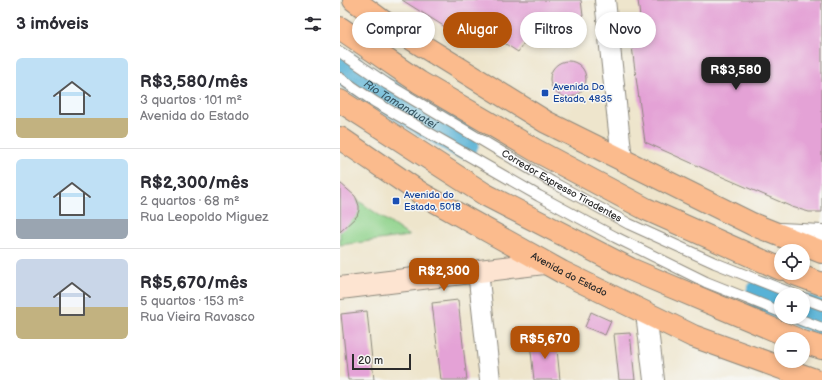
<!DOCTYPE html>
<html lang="pt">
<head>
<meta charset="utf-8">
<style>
	body { margin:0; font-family:"Balsamiq Sans",sans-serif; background:#f2f2f3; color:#2b2b33; height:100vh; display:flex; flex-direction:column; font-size:15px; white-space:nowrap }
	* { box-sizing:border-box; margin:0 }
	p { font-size:13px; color:#7c7c81 }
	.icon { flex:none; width:22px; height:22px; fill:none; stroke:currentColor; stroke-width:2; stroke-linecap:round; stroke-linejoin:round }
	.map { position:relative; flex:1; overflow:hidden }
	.side { display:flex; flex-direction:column; background:#fff; width:340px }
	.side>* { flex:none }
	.hud { position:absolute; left:12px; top:12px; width:380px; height:36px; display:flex; gap:8px }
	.controls { position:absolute; left:434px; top:244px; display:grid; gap:8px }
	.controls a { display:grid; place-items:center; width:36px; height:36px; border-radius:50%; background:#fff; box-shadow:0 2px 6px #0003; font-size:20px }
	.scale { position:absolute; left:12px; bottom:10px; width:59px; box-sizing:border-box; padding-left:4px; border:2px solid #2b2b2b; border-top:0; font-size:11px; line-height:14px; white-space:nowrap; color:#2b2b2b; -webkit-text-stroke:3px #f6f6f2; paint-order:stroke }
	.price { position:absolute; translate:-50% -34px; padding:0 9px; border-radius:8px; background:#b45309; color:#fff; font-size:13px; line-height:26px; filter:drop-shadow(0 1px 2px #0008) }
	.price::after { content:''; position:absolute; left:50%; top:24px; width:12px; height:9px; margin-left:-6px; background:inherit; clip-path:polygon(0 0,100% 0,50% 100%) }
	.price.on { background:#222; color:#fff }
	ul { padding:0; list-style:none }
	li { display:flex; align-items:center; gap:12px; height:100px; padding:0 16px }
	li+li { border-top:1px solid #e1e1e2 }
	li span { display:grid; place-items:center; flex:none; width:112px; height:80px; border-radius:6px; color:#555 }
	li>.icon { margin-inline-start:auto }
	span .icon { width:48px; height:48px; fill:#fffc; stroke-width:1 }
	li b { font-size:17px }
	h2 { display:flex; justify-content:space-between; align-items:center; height:48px; padding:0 16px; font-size:17px }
	.chip { padding:0 14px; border-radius:18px; background:#fff; box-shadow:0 2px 6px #0003; font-size:14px; line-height:36px }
	.chip.on { background:#b45309; color:#fff }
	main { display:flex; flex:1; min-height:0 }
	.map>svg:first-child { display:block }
</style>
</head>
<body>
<main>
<section class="side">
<h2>3 imóveis<svg class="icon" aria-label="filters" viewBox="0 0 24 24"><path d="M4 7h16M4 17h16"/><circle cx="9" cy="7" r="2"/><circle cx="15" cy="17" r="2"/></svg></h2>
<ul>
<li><span style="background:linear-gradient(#bfe0f5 75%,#c2b280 0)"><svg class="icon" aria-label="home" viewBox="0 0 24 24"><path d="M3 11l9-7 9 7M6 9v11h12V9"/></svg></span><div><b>R$3,580/mês</b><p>3 quartos · 101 m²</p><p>Avenida do Estado</p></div></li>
<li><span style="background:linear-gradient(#bfe0f5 75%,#9aa5b1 0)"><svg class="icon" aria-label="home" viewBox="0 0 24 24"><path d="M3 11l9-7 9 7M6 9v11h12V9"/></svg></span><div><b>R$2,300/mês</b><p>2 quartos · 68 m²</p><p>Rua Leopoldo Miguez</p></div></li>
<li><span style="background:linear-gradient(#c9d6e8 60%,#c2b280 0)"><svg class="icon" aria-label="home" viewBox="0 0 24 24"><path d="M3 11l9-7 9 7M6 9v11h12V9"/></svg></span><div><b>R$5,670/mês</b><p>5 quartos · 153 m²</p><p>Rua Vieira Ravasco</p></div></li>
</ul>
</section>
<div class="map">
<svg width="482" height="380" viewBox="0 0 482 380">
	<rect width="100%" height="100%" fill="#f6f6f2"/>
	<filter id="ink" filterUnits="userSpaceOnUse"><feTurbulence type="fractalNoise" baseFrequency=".025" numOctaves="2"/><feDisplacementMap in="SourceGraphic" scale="8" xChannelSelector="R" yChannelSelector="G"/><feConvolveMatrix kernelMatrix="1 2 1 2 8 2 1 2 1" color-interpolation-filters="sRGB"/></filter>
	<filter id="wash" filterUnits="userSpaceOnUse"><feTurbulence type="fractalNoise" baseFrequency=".012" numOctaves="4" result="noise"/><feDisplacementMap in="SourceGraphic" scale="16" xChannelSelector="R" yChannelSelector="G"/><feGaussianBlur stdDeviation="0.9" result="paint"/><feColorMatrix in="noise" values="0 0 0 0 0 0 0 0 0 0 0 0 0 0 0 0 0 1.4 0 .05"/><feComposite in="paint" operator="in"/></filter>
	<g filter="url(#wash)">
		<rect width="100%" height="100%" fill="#eee5cc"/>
		<path fill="#90d38c" stroke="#5e7f5c" d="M 0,188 L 69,236 L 0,245 Z"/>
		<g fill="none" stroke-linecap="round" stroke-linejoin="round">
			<g stroke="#58b2d6" stroke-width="35">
				<path id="s1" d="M 0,65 L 41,93 L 122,141"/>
				<path d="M 423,295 L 441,302"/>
				<path d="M 463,311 L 482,318"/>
			</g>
		</g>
		<g id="blocks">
			<g fill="#e4a2d6">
				<path d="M 62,0 L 241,0 L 243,16 L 198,21 L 178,52 L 144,30 L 134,45 Z"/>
				<path d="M 298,0 L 482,0 L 482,212 L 469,212 L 452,207 L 378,175 L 305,142 L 294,63 L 290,28 L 301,26 Z"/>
				<circle cx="228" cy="79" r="18"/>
				<path d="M 0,183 L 15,196 L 17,200 L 19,206 L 19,210 L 17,216 L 0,232 Z"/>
				<path d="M 118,300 L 127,380 L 101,380 L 92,303 Z"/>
				<path d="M 27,311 L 34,380 L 8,380 L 1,314 Z"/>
				<path d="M 251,312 L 271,321 L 265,335 L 245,327 Z"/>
				<path d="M 290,333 L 295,380 L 279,380 L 274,334 Z"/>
				<path d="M 216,339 L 220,380 L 194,380 L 190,342 Z"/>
			</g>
		</g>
	</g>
	<g filter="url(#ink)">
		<use href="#blocks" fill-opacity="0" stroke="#8c887c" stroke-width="1"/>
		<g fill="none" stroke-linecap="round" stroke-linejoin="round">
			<defs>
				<g id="service">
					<path id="s2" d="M 0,52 L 47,84 L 212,182 L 289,224 L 375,263 L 456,295"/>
					<path d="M 0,78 L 35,102 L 199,196 L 275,237 L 366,282 L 441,312"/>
					<path d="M 463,298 L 482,305"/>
					<path d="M 453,317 L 482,328"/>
				</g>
				<g id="minor">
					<path d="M 265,0 L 282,160"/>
					<path d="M 440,233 L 482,235"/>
					<path d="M 138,271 L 150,380"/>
					<path d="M 306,313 L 314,380"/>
				</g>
				<path id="secondary" d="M 0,288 L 204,263"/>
				<g id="primary">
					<path d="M 14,0 L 41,20 L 206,122 L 412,224 L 482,252"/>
					<path id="s3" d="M 0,138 L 82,194 L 222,272 L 353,336 L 475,380"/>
				</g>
				<g id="trunk">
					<path d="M 0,28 L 79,82 L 195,150 L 306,209 L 441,269"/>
					<path d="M 0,101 L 146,195 L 290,269 L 456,339"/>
					<path d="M 452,273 L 482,284"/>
					<path d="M 463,342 L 482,348"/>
				</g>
			</defs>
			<use href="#service" stroke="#8c887c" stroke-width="12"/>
			<use href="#minor" stroke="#8c887c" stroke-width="22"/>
			<use href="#secondary" stroke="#8c887c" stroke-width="24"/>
			<use href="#primary" stroke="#8c887c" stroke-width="24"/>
			<use href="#trunk" stroke="#8c887c" stroke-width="24"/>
			<use href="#service" stroke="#fff" stroke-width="10"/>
			<use href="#minor" stroke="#fff" stroke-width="20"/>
			<use href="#secondary" stroke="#fde4d1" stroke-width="22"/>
			<use href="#primary" stroke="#fbbb8d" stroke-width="22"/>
			<use href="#trunk" stroke="#fbbb8d" stroke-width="22"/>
		</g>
	</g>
	<g fill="#1a4fb4" stroke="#f6f6f2" stroke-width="1.5">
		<rect x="201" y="89" width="8" height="8" rx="2"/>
		<rect x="52" y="197" width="8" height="8" rx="2"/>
	</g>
	<g text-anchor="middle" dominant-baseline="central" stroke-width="3" stroke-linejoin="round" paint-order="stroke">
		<g font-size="10" fill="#164399" stroke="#f6f6f2" text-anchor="start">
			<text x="213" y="87">Avenida Do<tspan x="213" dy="12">Estado, 4835</tspan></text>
			<text x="64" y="195">Avenida do<tspan x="64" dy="12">Estado, 5018</tspan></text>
		</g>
		<g font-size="10" fill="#2b2b2b" stroke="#f6f6f2">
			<text stroke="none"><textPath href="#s2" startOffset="259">Corredor Expresso Tiradentes</textPath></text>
			<text stroke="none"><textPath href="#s3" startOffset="267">Avenida do Estado</textPath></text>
		</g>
		<g font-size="11" font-style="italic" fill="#3b5a67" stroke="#f6f6f2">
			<text stroke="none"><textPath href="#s1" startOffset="72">Rio Tamanduateí</textPath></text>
		</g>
	</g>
</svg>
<div class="controls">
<a><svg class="icon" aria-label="locate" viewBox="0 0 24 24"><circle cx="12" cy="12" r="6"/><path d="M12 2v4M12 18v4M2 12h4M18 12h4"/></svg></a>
<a>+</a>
<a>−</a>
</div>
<div class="scale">20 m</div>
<b class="price on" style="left:396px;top:91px">R$3,580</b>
<b class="price" style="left:104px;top:292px">R$2,300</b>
<b class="price" style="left:205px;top:360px">R$5,670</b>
<div class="hud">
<a class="chip">Comprar</a>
<a class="chip on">Alugar</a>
<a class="chip">Filtros</a>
<a class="chip">Novo</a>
</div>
</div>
</main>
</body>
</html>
